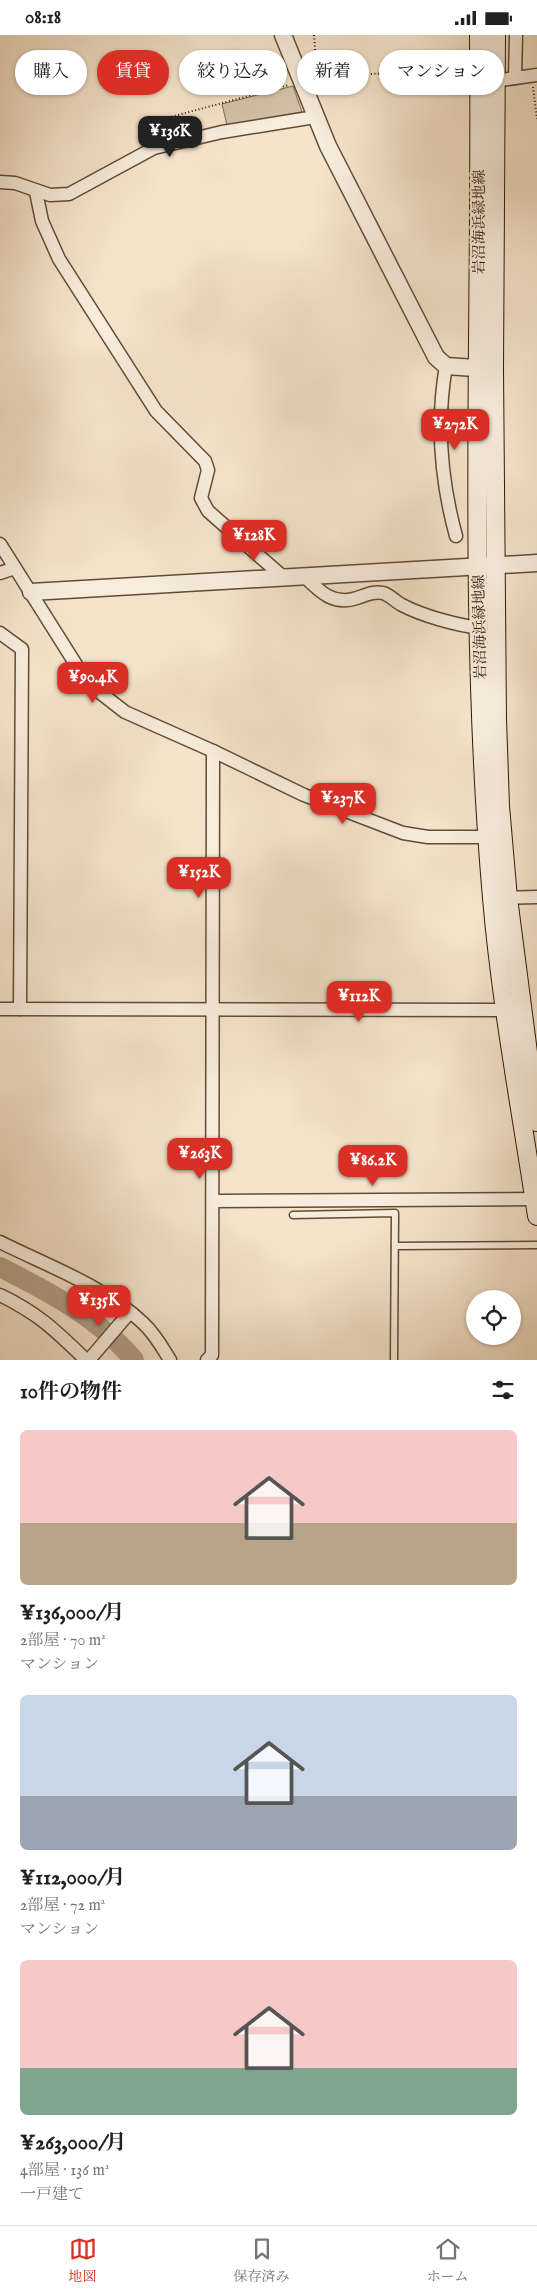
<!DOCTYPE html>
<html lang="ja">
<head>
<meta charset="utf-8">
<style>
	body { margin:0; font-family:"IM FELL English","Noto Serif JP",serif; background:#f6f6f6; color:#202124; height:100vh; display:flex; flex-direction:column; font-size:19px; white-space:nowrap }
	* { box-sizing:border-box; margin:0 }
	p { font-size:16px; color:#757577 }
	.icon { flex:none; width:28px; height:28px; fill:none; stroke:currentColor; stroke-width:2; stroke-linecap:round; stroke-linejoin:round }
	.map { position:relative; height:1325px; overflow:hidden }
	.details { display:flex; flex-direction:column; background:#fff; flex:1 }
	.details>* { flex:none }
	.hud { position:absolute; left:15px; top:15px; width:508px; height:45px; display:flex; gap:10px }
	.fabs { position:absolute; left:466px; top:1255px; display:grid; gap:10px }
	.fabs a { display:grid; place-items:center; width:55px; height:55px; border-radius:50%; background:#fff; box-shadow:0 1px 4px #0004; font-size:25px }
	.price { position:absolute; translate:-50% -42px; padding:0 11px; border-radius:10px; background:#d93025; color:#fff; font-size:16px; line-height:32px; filter:drop-shadow(0 1px 2px #0008) }
	.price::after { content:''; position:absolute; left:50%; top:30px; width:15px; height:11px; margin-left:-8px; background:inherit; clip-path:polygon(0 0,100% 0,50% 100%) }
	.price.on { background:#222; color:#fff }
	ul { padding:0; list-style:none }
	li { display:grid; align-content:center; gap:10px; height:265px; padding:0 20px }
	li span { display:grid; place-items:center; height:155px; border-radius:8px; color:#555 }
	li>.icon { margin-inline-start:auto }
	span .icon { width:90px; height:90px; fill:#fffc; stroke-width:1 }
	li b { font-size:21px }
	h2 { display:flex; justify-content:space-between; align-items:center; height:60px; padding:0 20px; font-size:21px }
	.chip { padding:0 18px; border-radius:22px; background:#fff; box-shadow:0 1px 4px #0004; font-size:18px; line-height:45px }
	.chip.on { background:#d93025; color:#fff }
	.status { display:flex; justify-content:space-between; align-items:center; height:35px; padding:0 25px; background:#fff; direction:ltr }
	.status svg { height:14px; fill:currentColor }
	.dock { display:flex; justify-content:space-around; align-items:center; height:70px; border-top:1px solid #e0e0e0; background:#fff; font-size:14px; color:#757577 }
	.dock a { display:grid; justify-items:center; gap:2px }
	.dock .on { color:#d93025 }
	.map>svg:first-child { display:block }
</style>
</head>
<body>
<div class="status"><b>08:18</b><svg viewBox="0 0 49 12"><path d="M0 12V9h3v3zM5 12V6h3v6zM10 12V3h3v9zM15 12V0h3v12zM26 1h20v11H26zM47 4h2v5h-2z"/></svg></div>
<div class="map">
<svg width="537" height="1325" viewBox="0 0 537 1325">
	<rect width="100%" height="100%" fill="#f5e4cb"/>
	<filter id="stains"><feTurbulence type="fractalNoise" baseFrequency=".004" numOctaves="4"/><feColorMatrix values="0 0 0 0 .2 0 0 0 0 .09 0 0 0 0 .02 0 0 0 .5 -.17"/></filter>
	<radialGradient id="worn" r=".72"><stop offset=".6" stop-color="#630" stop-opacity="0"/><stop offset="1" stop-color="#630" stop-opacity=".3"/></radialGradient>
	<path fill="#d4c1a9" stroke="#826c56" d="M 293,51 L 302,77 L 227,90 L 222,69 Z"/>
	<g fill="none" stroke-linecap="round" stroke-linejoin="round">
		<path stroke="#b29f87" stroke-width="20" d="M 0,1232 C 49,1257 98,1282 134,1325"/>
		<defs>
			<g id="service">
				<path d="M 293,1180 L 395,1178 L 394,1325"/>
				<path d="M 395,1211 L 537,1210"/>
			</g>
			<g id="minor">
				<path d="M 515,43 L 516,0"/>
				<path d="M 487,47 L 537,40"/>
				<path d="M 0,147 L 15,148 L 50,160 L 69,159 L 154,113 L 222,97 L 315,82"/>
				<path d="M 36,157 L 42,186 L 59,224 L 156,376 L 205,426 L 208,435 L 201,463 L 208,476 L 282,541"/>
				<path d="M 446,331 C 436,388 441,446 456,501"/>
				<path d="M 0,509 L 80,636 L 98,656 L 125,677 L 213,716 L 304,760 L 403,798 L 428,802 L 488,802"/>
				<path d="M 0,538 L 15,533"/>
				<path d="M 304,541 C 319,556 333,571 357,563 C 366,560 373,556 383,558 C 390,560 396,567 402,570 C 423,581 456,590 480,593"/>
				<path d="M 0,598 L 22,614 L 20,974"/>
				<path d="M 500,863 L 537,862"/>
				<path d="M 0,974 L 506,975"/>
				<path d="M 214,1166 L 534,1164"/>
				<path d="M 0,1207 C 48,1231 104,1251 143,1288 C 155,1299 162,1312 170,1325"/>
				<path d="M 0,1260 C 39,1279 55,1295 86,1325"/>
				<path d="M 89,1325 L 130,1277"/>
				<path d="M 207,1325 L 212,1320 L 213,716"/>
			</g>
			<g id="tertiary">
				<path d="M 283,0 L 328,111 L 436,322 L 446,331 L 490,334"/>
				<path d="M 31,557 L 537,528"/>
			</g>
			<g id="secondary">
				<path d="M 479,0 C 482,287 467,576 492,863 C 501,969 521,1075 537,1181"/>
				<path d="M 496,0 L 494,334 L 497,684 L 500,771 L 508,863 L 537,1087"/>
			</g>
		</defs>
		<use href="#service" stroke="#624b35" stroke-width="9"/>
		<use href="#minor" stroke="#624b35" stroke-width="15"/>
		<use href="#tertiary" stroke="#624b35" stroke-width="19"/>
		<use href="#secondary" stroke="#311803" stroke-width="20"/>
		<g stroke="#311803" stroke-width="2" stroke-dasharray="1 2.5" stroke-linecap="butt">
			<path d="M 314,0 L 317,41"/>
			<path d="M 315,42 L 465,34"/>
			<path d="M 533,52 L 537,84"/>
			<path d="M 141,90 L 289,50"/>
		</g>
		<use href="#service" stroke="#f8eddd" stroke-width="6"/>
		<use href="#minor" stroke="#f8eddd" stroke-width="12"/>
		<use href="#tertiary" stroke="#f8eddd" stroke-width="16"/>
		<use href="#secondary" stroke="#f8eddd" stroke-width="18"/>
	</g>
	<g text-anchor="middle" dominant-baseline="central" stroke-width="4.5" stroke-linejoin="round" paint-order="stroke">
		<g font-size="15" fill="#311803" stroke="#f8eddd">
			<text transform="translate(479 187) rotate(-90)">岩沼海浜緑地線</text>
			<text transform="translate(480 592) rotate(-91)">岩沼海浜緑地線</text>
		</g>
	</g>
	<rect width="100%" height="100%" filter="url(#stains)"/>
	<rect width="100%" height="100%" fill="url(#worn)"/>
</svg>
<div class="fabs">
<a><svg class="icon" aria-label="locate" viewBox="0 0 24 24"><circle cx="12" cy="12" r="6"/><path d="M12 2v4M12 18v4M2 12h4M18 12h4"/></svg></a>
</div>
<b class="price on" style="left:170px;top:123px">¥136K</b>
<b class="price" style="left:455px;top:416px">¥272K</b>
<b class="price" style="left:254px;top:527px">¥128K</b>
<b class="price" style="left:93px;top:669px">¥90.4K</b>
<b class="price" style="left:343px;top:790px">¥237K</b>
<b class="price" style="left:199px;top:864px">¥152K</b>
<b class="price" style="left:359px;top:988px">¥112K</b>
<b class="price" style="left:200px;top:1145px">¥263K</b>
<b class="price" style="left:373px;top:1152px">¥86.2K</b>
<b class="price" style="left:99px;top:1292px">¥135K</b>
<div class="hud">
<a class="chip">購入</a>
<a class="chip on">賃貸</a>
<a class="chip">絞り込み</a>
<a class="chip">新着</a>
<a class="chip">マンション</a>
</div>
</div>
<section class="details">
<h2>10件の物件<svg class="icon" aria-label="filters" viewBox="0 0 24 24"><path d="M4 7h16M4 17h16"/><circle cx="9" cy="7" r="2"/><circle cx="15" cy="17" r="2"/></svg></h2>
<ul>
<li><span style="background:linear-gradient(#f6c9c9 60%,#b9a48a 0)"><svg class="icon" aria-label="home" viewBox="0 0 24 24"><path d="M3 11l9-7 9 7M6 9v11h12V9"/></svg></span><div><b>¥136,000/月</b><p>2部屋 · 70 m²</p><p>マンション</p></div></li>
<li><span style="background:linear-gradient(#c9d6e8 65%,#9aa5b1 0)"><svg class="icon" aria-label="home" viewBox="0 0 24 24"><path d="M3 11l9-7 9 7M6 9v11h12V9"/></svg></span><div><b>¥112,000/月</b><p>2部屋 · 72 m²</p><p>マンション</p></div></li>
<li><span style="background:linear-gradient(#f6c9c9 70%,#7fa58c 0)"><svg class="icon" aria-label="home" viewBox="0 0 24 24"><path d="M3 11l9-7 9 7M6 9v11h12V9"/></svg></span><div><b>¥263,000/月</b><p>4部屋 · 136 m²</p><p>一戸建て</p></div></li>
</ul>
</section>
<nav class="dock">
<a class="on"><svg class="icon" aria-label="map" viewBox="0 0 24 24"><path d="M3 6l6-2 6 2 6-2v14l-6 2-6-2-6 2zM9 4v14M15 6v14"/></svg>地図</a>
<a><svg class="icon" aria-label="saved" viewBox="0 0 24 24"><path d="M7 4h10v16l-5-4-5 4z"/></svg>保存済み</a>
<a><svg class="icon" aria-label="home" viewBox="0 0 24 24"><path d="M3 11l9-7 9 7M6 9v11h12V9"/></svg>ホーム</a>
</nav>
</body>
</html>
